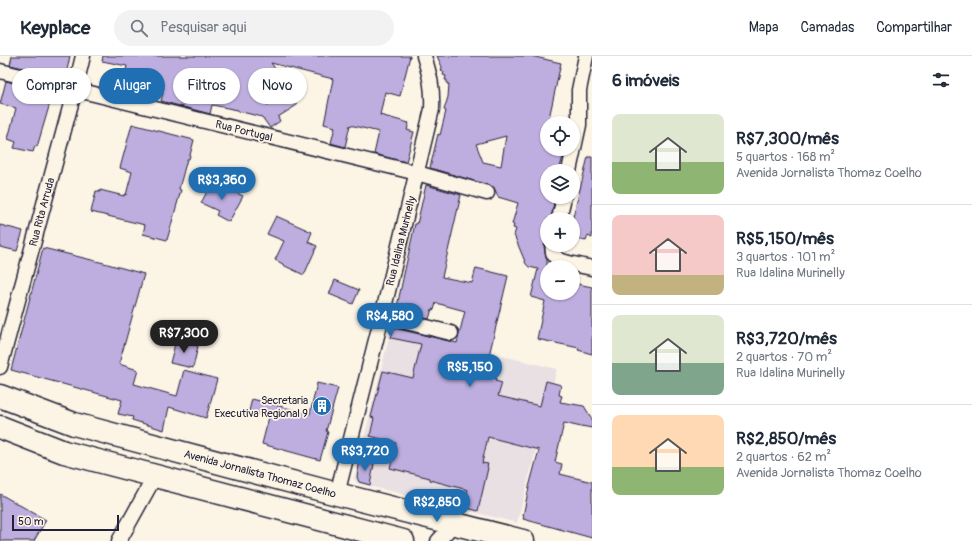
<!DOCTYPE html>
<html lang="pt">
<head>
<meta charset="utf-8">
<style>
	body { margin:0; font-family:Pangolin,sans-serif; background:#f2f2f3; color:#1f2937; height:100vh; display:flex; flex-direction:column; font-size:15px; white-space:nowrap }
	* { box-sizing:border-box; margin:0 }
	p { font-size:13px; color:#747a83 }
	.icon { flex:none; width:22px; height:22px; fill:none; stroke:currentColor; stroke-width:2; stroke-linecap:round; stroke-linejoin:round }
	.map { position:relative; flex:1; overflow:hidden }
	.drawer { display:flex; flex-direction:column; background:#fff; width:380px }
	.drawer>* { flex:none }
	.hud { position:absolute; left:12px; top:12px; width:380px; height:36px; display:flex; gap:8px }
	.tools { position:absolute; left:540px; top:60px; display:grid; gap:8px }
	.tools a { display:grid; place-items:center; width:40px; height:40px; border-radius:50%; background:#fff; box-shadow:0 1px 3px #0004; font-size:20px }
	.scale { position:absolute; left:12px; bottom:10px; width:107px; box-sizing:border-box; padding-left:4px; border:2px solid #22223b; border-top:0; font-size:11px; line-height:14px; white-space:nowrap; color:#22223b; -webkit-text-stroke:3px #fcf5e5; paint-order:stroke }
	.price { position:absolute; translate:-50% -34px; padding:0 9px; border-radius:14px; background:#1f6fb2; color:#fff; font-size:13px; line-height:26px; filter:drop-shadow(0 1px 2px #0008) }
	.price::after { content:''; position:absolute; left:50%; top:24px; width:12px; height:9px; margin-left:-6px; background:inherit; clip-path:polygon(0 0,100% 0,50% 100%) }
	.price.current { background:#222; color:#fff }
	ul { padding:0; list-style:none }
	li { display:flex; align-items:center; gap:12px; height:100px; padding:0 20px }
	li+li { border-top:1px solid #e0e1e3 }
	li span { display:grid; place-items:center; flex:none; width:112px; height:80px; border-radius:8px; color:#555 }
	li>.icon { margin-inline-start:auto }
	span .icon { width:48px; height:48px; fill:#fffc; stroke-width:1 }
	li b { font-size:17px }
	h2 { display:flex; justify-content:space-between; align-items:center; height:48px; padding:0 20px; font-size:17px }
	.chip { padding:0 14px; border-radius:18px; background:#fff; box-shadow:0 1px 3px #0004; font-size:14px; line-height:36px }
	.chip.current { background:#1f6fb2; color:#fff }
	header { display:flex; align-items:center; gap:24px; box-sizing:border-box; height:56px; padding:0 20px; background:#fff; border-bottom:1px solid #e0e1e3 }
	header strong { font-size:19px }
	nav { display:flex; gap:22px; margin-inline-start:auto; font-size:14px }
	.search { width:280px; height:36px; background:#f2f2f3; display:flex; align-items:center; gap:10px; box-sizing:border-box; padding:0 14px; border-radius:22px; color:#747a83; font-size:15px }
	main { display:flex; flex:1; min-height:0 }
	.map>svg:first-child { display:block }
</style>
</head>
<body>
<header>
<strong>Keyplace</strong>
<div class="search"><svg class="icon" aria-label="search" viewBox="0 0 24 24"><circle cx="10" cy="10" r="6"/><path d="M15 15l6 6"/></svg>Pesquisar aqui</div>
<nav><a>Mapa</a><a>Camadas</a><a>Compartilhar</a></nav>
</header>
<main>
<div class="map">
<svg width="592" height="485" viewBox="0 0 592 485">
	<rect width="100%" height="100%" fill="#fcf5e5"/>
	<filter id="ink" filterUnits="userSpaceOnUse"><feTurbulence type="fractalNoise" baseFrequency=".025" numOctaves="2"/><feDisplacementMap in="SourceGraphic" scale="8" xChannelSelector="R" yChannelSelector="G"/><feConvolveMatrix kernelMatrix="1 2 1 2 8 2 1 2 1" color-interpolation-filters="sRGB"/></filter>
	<g filter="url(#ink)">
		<path fill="#e9e0e3" d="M 391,273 L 557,313 L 517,467 L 357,427 L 354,423 Z"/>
		<g fill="#beaedf" stroke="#22223b" fill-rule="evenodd">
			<path d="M 12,0 L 70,0 L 66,19 L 59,17 L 58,20 L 10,9 Z"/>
			<path d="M 103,0 L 410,0 L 400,40 L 385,36 L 380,59 L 409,67 L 407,74 L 414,76 L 406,106 L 374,98 L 379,76 L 350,69 L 345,91 L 331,87 L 335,71 L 324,68 L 333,23 L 271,7 L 276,14 L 267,49 L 290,37 L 297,49 L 278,61 L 280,65 L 270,72 L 262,61 L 238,55 L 238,54 L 212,49 L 210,58 L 161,45 L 163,37 L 150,33 L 150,31 L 147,30 L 148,28 L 124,22 L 127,10 L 102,5 Z"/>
			<path d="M 437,0 L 531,0 L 561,7 L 548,67 L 547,67 L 547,93 L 565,93 L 559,115 L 547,115 L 547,141 L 555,141 L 551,163 L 547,163 L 547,181 L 544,190 L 545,197 L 547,204 L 547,237 L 573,237 L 573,227 L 592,231 L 592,298 L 578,294 L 579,292 L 537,283 L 545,245 L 531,241 L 538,213 L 529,211 L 526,208 L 514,179 L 516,173 L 513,172 L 514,169 L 512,168 L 518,147 L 498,141 L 494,131 L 430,112 L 438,78 L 440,79 L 446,55 L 444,54 L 448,41 L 449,28 L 447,28 L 447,24 L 445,24 L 446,20 L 443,19 L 444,16 L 441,15 L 442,11 ZM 506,80 L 501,110 L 483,106 L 476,88 Z"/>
			<path d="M 6,25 L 53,37 L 37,91 L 35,90 L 33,96 L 14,92 L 16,86 L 8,83 L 16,52 L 0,48 Z"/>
			<path d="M 132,68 L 194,84 L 189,103 L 187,103 L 179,133 L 181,134 L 167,184 L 143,178 L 145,169 L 91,156 L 96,135 L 100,136 L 100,134 L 124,140 L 124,138 L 126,139 L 132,116 L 120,112 Z"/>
			<path d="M 588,101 L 592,101 L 592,182 L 588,180 L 586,185 L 573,182 L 573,161 Z"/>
			<path d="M 211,128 L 222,134 L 223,130 L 243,140 L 229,166 L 216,159 L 218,155 L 201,147 Z"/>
			<path d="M 426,129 L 461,139 L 442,221 L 472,227 L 476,212 L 508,220 L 487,308 L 494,310 L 491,321 L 496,322 L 495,325 L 502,327 L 498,340 L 540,350 L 546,325 L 561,329 L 559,339 L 562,340 L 560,346 L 584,350 L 592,363 L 592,372 L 581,370 L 581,371 L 564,367 L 555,406 L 562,408 L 560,418 L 592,426 L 592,482 L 523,463 L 524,461 L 523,460 L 529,431 L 539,394 L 488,381 L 482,407 L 488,408 L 487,411 L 488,412 L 478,455 L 464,451 L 468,434 L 430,424 L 430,422 L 390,412 L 396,387 L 370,380 L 374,362 L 371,361 L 383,315 L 413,322 L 421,288 L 391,282 L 394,272 L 457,287 L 465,255 L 436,247 L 434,254 L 432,253 L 429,263 L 396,255 L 413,177 L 415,168 L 417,168 Z"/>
			<path d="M 276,160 L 312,176 L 308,186 L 317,190 L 304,219 L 283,209 L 283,208 L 275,204 L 284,185 L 267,178 Z"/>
			<path d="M 0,169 L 23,175 L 17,195 L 0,191 Z"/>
			<path d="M 43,192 L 104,207 L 144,218 L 119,308 L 138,314 L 134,328 L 177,340 L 184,314 L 217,323 L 206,362 L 169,351 L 164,374 L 132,364 L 133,361 L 118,358 L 122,344 L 11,314 Z"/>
			<path d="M 335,224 L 359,234 L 353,248 L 329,238 Z"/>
			<path d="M 176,284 L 198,290 L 193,312 L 170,307 Z"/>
			<path d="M 317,327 L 338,332 L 326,375 L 328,376 L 320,404 L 262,388 L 269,361 L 249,355 L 252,343 L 310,358 Z"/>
			<path d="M 360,404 L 374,408 L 370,429 L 359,426 L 357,421 Z"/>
			<path d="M 0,438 L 46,464 L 34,485 L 0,485 Z"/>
		</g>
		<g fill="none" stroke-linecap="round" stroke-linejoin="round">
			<defs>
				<g id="street">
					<path d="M 0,15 L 417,117 L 487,137"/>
					<path d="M 569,115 L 579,69 L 579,34 L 586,0"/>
					<path d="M 559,163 L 564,141"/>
					<path d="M 553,189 C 552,195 553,200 558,203 C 563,207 585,210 592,212"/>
					<path d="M 382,260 L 451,277"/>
					<path d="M 0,311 L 75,33 L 83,0"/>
					<path d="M 337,438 L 382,260 L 432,53 C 433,32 430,20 424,0"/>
					<path d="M 119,485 L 155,420"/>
					<path d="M 438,485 L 454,468"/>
				</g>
				<g id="primary">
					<path d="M 0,340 L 74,368 L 337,438 L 523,485"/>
					<path d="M 0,371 L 64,396 L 403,485"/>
				</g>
			</defs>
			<use href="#street" stroke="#22223b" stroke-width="17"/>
			<use href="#primary" stroke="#22223b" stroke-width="25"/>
			<use href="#street" stroke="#fcf5e5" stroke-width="14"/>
			<use href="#primary" stroke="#fcf5e5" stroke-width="22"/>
		</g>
	</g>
	<defs>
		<symbol id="building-disc" viewBox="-11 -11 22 22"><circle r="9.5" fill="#1f6fb2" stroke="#fcf5e5"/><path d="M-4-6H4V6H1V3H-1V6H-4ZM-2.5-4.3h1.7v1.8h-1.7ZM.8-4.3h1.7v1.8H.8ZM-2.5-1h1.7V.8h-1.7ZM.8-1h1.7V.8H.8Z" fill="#fff"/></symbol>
	</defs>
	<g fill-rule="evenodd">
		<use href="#building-disc" x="311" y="339" width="22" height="22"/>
	</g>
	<g text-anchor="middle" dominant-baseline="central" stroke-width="3.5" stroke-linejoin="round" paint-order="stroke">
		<g font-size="11" fill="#22223b" stroke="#fcf5e5">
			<text transform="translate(244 75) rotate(14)">Rua Portugal</text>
			<text transform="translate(42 156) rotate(-75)">Rua Rita Arruda</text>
			<text transform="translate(401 185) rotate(-76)">Rua Idalina Murinelly</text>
			<text transform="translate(260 418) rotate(15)">Avenida Jornalista Thomaz Coelho</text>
		</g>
		<g font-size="11" fill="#22223b" stroke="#fcf5e5" text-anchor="end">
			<text x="308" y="344">Secretaria<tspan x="308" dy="13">Executiva Regional 9</tspan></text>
		</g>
	</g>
</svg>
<div class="tools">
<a><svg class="icon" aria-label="locate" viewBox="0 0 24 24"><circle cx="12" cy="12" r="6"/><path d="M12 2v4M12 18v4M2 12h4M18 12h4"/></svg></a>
<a><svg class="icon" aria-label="layers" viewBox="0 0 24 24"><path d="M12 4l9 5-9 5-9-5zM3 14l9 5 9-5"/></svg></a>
<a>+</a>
<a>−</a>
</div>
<div class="scale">50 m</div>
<b class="price" style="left:222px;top:145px">R$3,360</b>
<b class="price" style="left:390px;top:281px">R$4,580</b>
<b class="price current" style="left:184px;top:298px">R$7,300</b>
<b class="price" style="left:470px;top:332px">R$5,150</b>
<b class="price" style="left:365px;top:416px">R$3,720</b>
<b class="price" style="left:437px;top:467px">R$2,850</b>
<div class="hud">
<a class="chip">Comprar</a>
<a class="chip current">Alugar</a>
<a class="chip">Filtros</a>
<a class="chip">Novo</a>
</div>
</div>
<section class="drawer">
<h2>6 imóveis<svg class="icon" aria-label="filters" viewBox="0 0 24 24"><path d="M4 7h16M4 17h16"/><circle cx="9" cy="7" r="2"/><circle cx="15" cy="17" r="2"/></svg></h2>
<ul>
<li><span style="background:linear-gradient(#dfe7d0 60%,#8fb573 0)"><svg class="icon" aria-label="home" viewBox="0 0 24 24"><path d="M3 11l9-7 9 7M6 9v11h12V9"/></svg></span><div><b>R$7,300/mês</b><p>5 quartos · 168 m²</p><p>Avenida Jornalista Thomaz Coelho</p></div></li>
<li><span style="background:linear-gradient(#f6c9c9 75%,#c2b280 0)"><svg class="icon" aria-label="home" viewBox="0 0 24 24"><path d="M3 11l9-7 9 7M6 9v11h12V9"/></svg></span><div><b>R$5,150/mês</b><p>3 quartos · 101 m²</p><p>Rua Idalina Murinelly</p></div></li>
<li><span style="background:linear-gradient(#dfe7d0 60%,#7fa58c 0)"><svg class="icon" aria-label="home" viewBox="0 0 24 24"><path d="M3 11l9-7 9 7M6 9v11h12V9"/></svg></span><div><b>R$3,720/mês</b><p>2 quartos · 70 m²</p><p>Rua Idalina Murinelly</p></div></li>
<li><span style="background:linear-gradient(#ffd9b3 65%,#8fb573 0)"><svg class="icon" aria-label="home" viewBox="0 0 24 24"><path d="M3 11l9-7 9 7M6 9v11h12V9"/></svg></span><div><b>R$2,850/mês</b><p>2 quartos · 62 m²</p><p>Avenida Jornalista Thomaz Coelho</p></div></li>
</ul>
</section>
</main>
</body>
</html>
